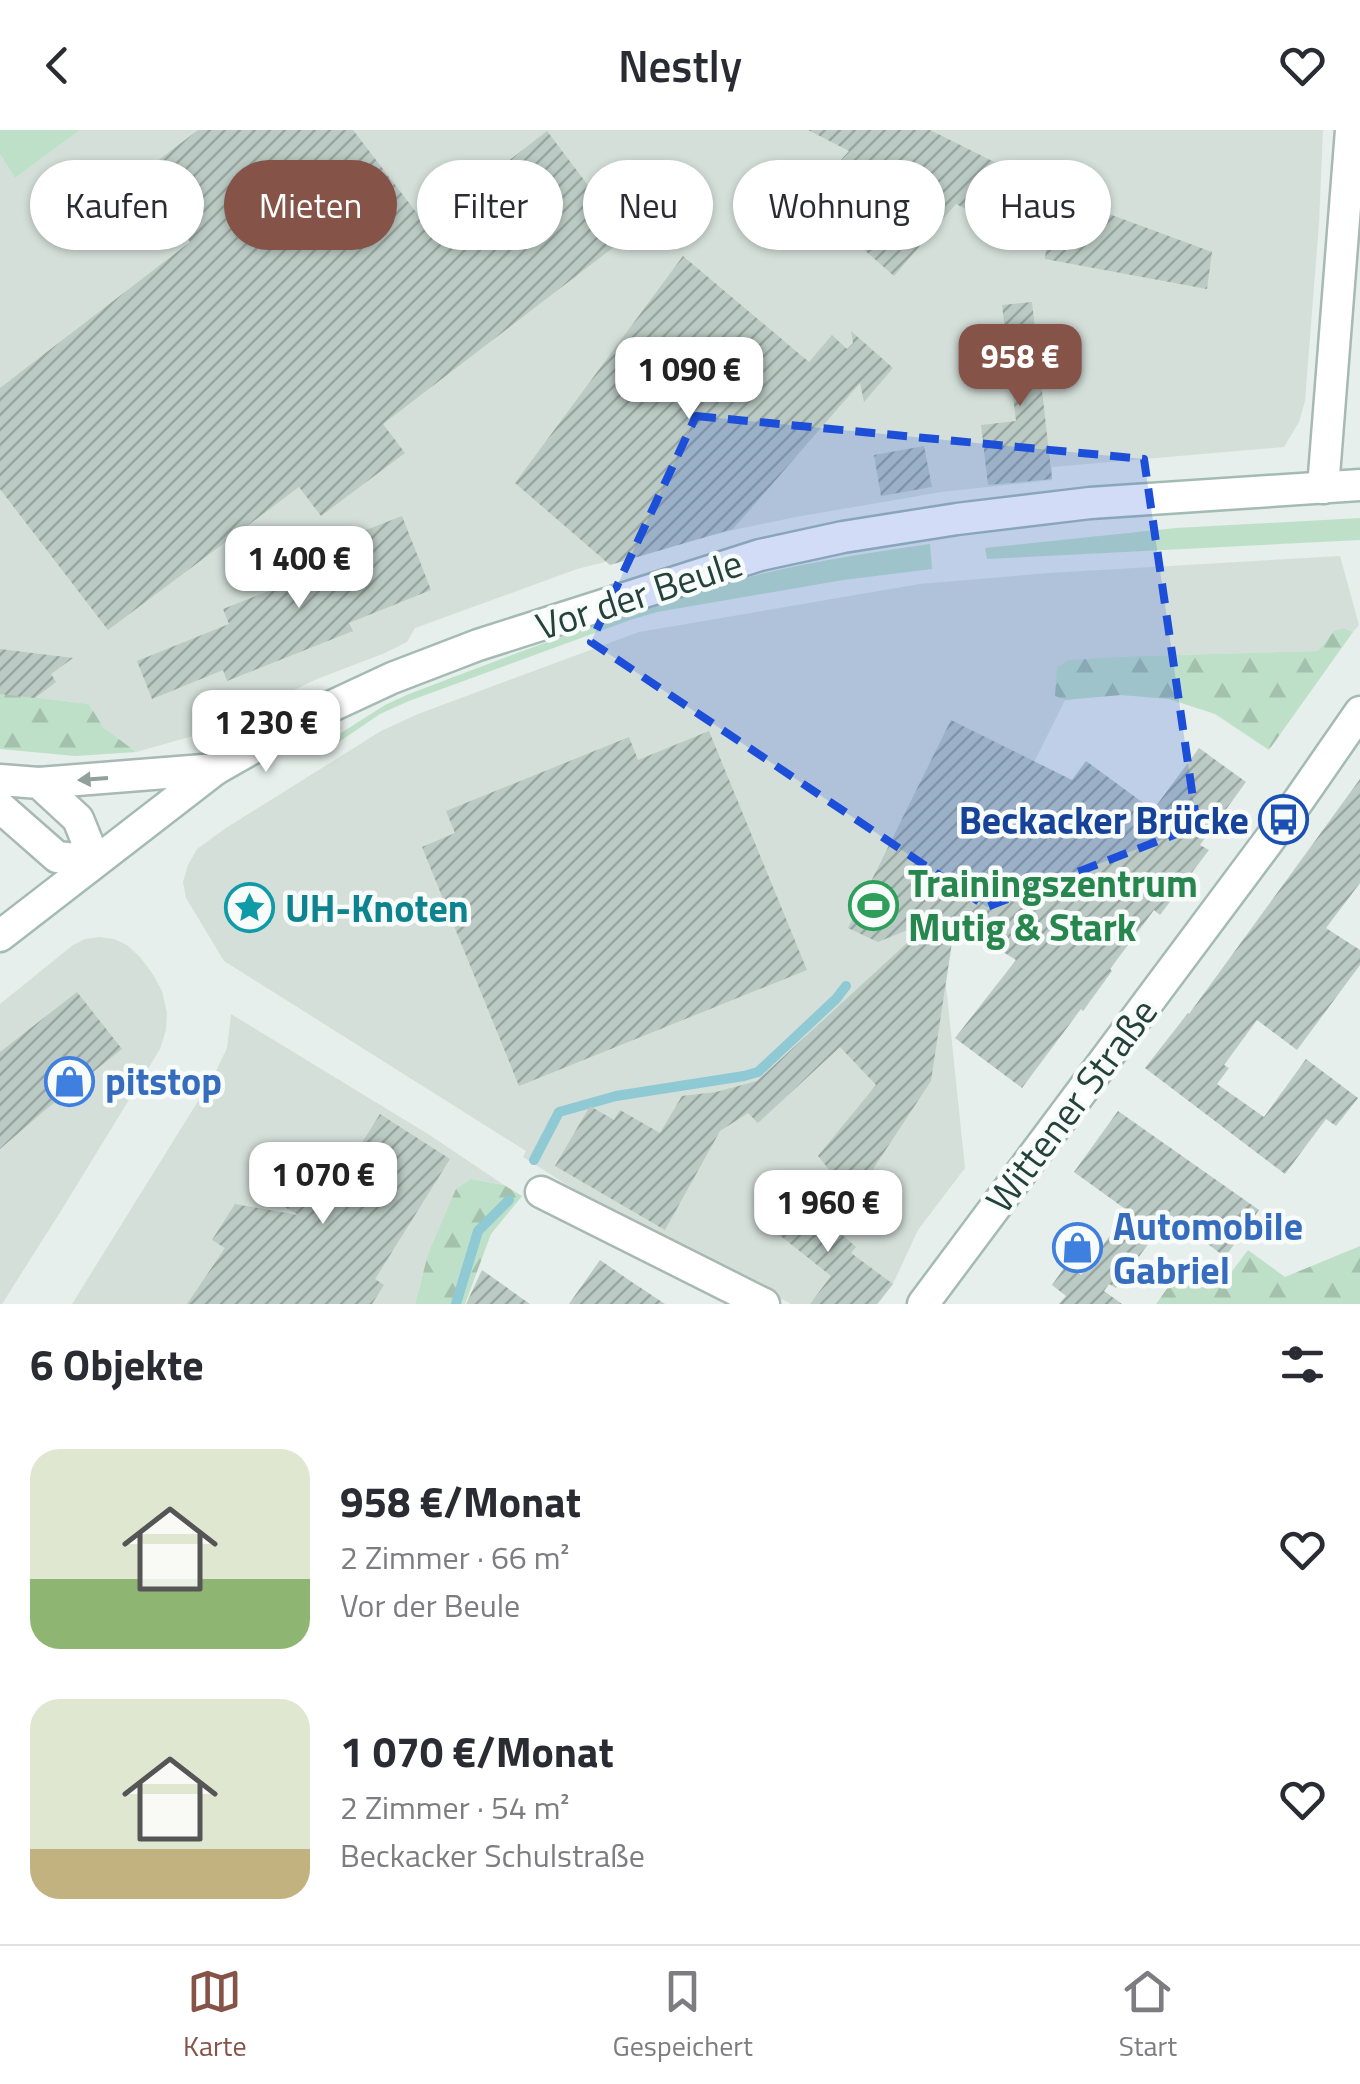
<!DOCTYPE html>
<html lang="de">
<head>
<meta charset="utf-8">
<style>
	body { margin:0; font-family:"Titillium Web",sans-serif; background:#f7f7f7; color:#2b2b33; height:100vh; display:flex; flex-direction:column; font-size:38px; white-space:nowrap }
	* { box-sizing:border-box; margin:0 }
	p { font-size:32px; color:#7c7c81 }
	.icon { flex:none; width:55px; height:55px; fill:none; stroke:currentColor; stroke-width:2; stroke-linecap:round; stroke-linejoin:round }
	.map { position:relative; height:1174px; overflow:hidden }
	.sheet { display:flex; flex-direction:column; background:#fff; flex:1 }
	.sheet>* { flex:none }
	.banner { position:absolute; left:30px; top:30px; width:1300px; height:90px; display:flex; gap:20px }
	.price { position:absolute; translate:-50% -85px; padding:0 22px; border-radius:20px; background:#fff; color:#222; font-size:32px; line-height:65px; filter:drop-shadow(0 2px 5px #0008) }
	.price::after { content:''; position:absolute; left:50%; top:60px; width:30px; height:22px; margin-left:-15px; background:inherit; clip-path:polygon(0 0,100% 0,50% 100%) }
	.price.on { background:#855347; color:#fff }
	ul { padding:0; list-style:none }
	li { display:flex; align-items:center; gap:30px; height:250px; padding:0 30px }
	li span { display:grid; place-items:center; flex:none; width:280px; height:200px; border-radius:30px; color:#555 }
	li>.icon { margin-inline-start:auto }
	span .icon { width:120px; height:120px; fill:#fffc; stroke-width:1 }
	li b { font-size:42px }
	h2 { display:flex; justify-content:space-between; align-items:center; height:120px; padding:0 30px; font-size:42px }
	.chip { padding:0 35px; border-radius:45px; background:#fff; box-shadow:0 2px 8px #0004; font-size:35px; line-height:90px }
	.chip.on { background:#855347; color:#fff }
	header { display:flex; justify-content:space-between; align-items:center; height:130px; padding:0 30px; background:#fff; font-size:45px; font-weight:600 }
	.menu { display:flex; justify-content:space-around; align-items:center; height:140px; border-top:2px solid #e1e1e2; background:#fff; font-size:28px; color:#7c7c81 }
	.menu a { display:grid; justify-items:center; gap:5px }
	.menu .on { color:#855347 }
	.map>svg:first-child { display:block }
</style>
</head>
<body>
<header><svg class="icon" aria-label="back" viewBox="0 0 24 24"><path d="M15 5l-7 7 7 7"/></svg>Nestly<svg class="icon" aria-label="heart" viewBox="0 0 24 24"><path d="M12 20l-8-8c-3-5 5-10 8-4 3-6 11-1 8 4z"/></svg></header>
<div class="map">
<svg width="1360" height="1174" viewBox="0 0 1360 1174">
	<defs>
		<pattern id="forest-firs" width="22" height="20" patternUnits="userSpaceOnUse" patternTransform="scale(2.5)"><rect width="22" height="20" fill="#bfe0c8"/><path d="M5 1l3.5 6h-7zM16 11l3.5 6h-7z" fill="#a4c1ad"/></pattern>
		<pattern id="building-hatch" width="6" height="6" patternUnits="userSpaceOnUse" patternTransform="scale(2.5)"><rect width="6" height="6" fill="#bbcac4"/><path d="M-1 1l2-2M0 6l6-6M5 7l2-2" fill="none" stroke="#98a6a0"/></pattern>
	</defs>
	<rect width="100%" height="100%" fill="#e6efeb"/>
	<g fill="#d4dfda">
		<path d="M 80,0 L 1323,0 L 1319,93 L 1305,271 L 1299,292 L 1284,317 L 1052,337 L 1052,350 L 941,362 L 796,387 L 733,400 L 577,439 L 415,498 L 407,512 L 385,523 L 317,549 L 204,603 L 136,622 L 103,597 L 89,574 L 0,563 L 0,24 L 15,48 Z"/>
		<path d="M 1340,426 L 1359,495 L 1353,502 L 1344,498 L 1335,500 L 1319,521 L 1140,526 L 1055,566 L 1065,570 L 955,791 L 946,855 L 965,1038 L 918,1100 L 893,1154 L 878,1174 L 791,1174 L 613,1084 L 523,1027 L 526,1021 L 224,831 L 186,768 L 183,752 L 188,735 L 197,719 L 226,698 L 381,601 L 418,584 L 639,502 L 920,454 L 1049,443 Z"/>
		<path d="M 99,807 L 114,809 L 127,815 L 140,827 L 152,843 L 162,861 L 167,883 L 166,900 L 160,919 L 64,1076 L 2,1174 L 0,1174 L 0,874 L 73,815 L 85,809 Z"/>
		<path d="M 231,884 L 428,1004 L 504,1055 L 471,1049 L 428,1124 L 415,1174 L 72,1174 L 213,947 L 227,918 Z"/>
	</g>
	<g fill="#bfe0c8">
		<path d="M 0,0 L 80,0 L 15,48 L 0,24 Z"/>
		<path d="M 1360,388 L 1360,410 L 987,429 L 985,418 L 1176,398 Z"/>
		<path d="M 930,414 L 932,439 L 843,450 L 657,482 L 630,490 L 409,571 L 380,584 L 336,614 L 333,608 L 385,575 L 409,564 C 512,525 614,485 720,455 C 788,435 859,424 930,414 Z"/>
	</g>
	<g fill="url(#forest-firs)">
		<path d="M 1344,498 L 1353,502 L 1269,620 L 1215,584 L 1169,569 L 1121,565 L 1065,570 L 1055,566 L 1057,537 L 1069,530 L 1140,526 L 1318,521 L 1335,500 Z"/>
		<path d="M 0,563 L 89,574 L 103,597 L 136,622 L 75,626 L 0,619 Z"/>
		<path d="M 471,1049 L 504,1055 L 522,1066 L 491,1104 L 465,1174 L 415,1174 L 428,1124 L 456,1059 Z"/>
		<path d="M 1360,1116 L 1360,1174 L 1156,1174 L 1176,1146 L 1224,1152 L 1248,1120 L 1285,1147 Z"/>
	</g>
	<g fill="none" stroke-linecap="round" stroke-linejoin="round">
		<g stroke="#8ec9d4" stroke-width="10">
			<path d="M 534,1030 L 559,982 L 616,966 L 744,946 L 758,942 L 836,869 L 846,856"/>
			<path d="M 456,1174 L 478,1101 L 509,1070"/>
		</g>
	</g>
	<g fill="url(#building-hatch)">
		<path d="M 198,0 L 353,0 L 426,95 L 547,1 L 627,107 L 383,294 L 405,323 L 321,386 L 299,357 L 108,500 L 0,359 L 0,258 L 190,112 L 139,45 Z"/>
		<path d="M 808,0 L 930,0 L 1071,70 L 1212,122 L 1207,159 L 1045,129 L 1046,119 L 956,74 L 894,146 L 806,69 L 849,21 Z"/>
		<path d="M 683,126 L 809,232 L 832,205 L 847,219 L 853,213 L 851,201 L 893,238 L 864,272 L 860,253 L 733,399 L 610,435 L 515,353 Z"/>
		<path d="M 1032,172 L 1052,349 L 988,355 L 981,295 L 1016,291 L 1002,175 Z"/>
		<path d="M 924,316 L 932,357 L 881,366 L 874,325 Z"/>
		<path d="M 402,386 L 431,460 L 349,493 L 353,501 L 227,551 L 223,540 L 152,569 L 137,531 L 229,494 L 223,479 L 325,439 L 317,419 Z"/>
		<path d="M 0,519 L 73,528 L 51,544 L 56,552 L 35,568 L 0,564 Z"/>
		<path d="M 951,590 L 1072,650 L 1086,631 L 1153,680 L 1199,618 L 1246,652 L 1200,715 L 1209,720 L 1160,785 L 1154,780 L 1110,839 L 1112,841 L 1083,881 L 1081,879 L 1022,958 L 955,908 L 1016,830 L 955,792 L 931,951 L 873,1039 L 889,1056 L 862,1080 L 818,1026 L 876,955 L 840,917 L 758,993 L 748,983 L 720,1001 L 665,1100 L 555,1036 L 590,976 L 614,990 L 620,980 L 660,1003 L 682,966 L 716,962 L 757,951 L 932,790 L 878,812 L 848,798 Z"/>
		<path d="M 709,601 L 807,840 L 519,956 L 422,717 L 455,703 L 446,681 L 629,607 L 638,630 Z"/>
		<path d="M 1360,649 L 1360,753 L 1326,798 L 1360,820 L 1360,835 L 1297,920 L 1257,890 L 1224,935 L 1229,938 L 1217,954 L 1264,987 L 1306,929 L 1358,968 L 1336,996 L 1326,989 L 1285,1044 L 1145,938 L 1188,883 L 1189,884 Z"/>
		<path d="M 77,862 L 122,919 L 44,981 L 0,1019 L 0,922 Z"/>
		<path d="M 1118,981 L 1259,1080 L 1225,1127 L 1176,1090 L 1164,1107 L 1157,1102 L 1116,1158 L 1109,1154 L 1104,1161 L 1122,1174 L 1059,1174 L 1066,1166 L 1052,1155 L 1067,1134 L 1081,1145 L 1128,1081 L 1074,1042 Z"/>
		<path d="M 380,984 L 450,1029 L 375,1149 L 384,1155 L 372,1174 L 187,1174 L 225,1118 L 212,1110 L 235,1074 L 298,1085 L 252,1057 L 252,1046 L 268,1021 L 332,1060 Z"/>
		<path d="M 785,1062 L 837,1100 L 856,1117 L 851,1123 L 893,1154 L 877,1174 L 810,1174 L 831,1146 L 763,1092 Z"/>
		<path d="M 600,1130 L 626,1148 L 665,1174 L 569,1174 Z"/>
		<path d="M 482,1140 L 530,1174 L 466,1174 Z"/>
	</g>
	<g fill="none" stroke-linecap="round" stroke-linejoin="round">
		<defs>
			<g id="street">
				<path d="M 1323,358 L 1351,0"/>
				<path d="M 0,650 L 39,653 L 78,689 L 95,731 L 57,727 L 0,677"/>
				<path d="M 39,653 L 216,639"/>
				<path d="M 541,1062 L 764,1174"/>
			</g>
			<g id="secondary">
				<path d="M 0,806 L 216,639 L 304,589 L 392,548 L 478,515 L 760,425 L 843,407 L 957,389 L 1090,373 L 1360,355"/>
				<path d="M 923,1174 L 1299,670 L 1360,582"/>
			</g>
		</defs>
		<use href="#street" stroke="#a8b8b2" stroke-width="35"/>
		<use href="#secondary" stroke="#a4bbb3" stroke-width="35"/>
		<use href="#street" stroke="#fff" stroke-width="30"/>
		<use href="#secondary" stroke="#fff" stroke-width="30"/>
	</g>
	<defs><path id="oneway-solid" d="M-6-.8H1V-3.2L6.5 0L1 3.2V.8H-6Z" transform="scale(2.5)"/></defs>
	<use fill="#92a09c" href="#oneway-solid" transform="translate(93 649) rotate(176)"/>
	<path fill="#1d4ed8" fill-opacity="0.2" stroke="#1d4ed8" stroke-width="8" stroke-dasharray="20 12" stroke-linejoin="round" d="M 696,286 L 1144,329 L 1197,696 L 987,777 L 591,512 Z"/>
	<defs>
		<symbol id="bus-ring" viewBox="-11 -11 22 22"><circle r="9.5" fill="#f7fbf9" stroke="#1a4fb4" stroke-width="1.5"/><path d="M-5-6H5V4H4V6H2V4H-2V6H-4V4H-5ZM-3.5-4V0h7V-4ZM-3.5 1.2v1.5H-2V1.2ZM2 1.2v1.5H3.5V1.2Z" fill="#1a4fb4"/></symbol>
		<symbol id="stadium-ring" viewBox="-11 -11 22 22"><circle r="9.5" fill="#f7fbf9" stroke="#2e9e5b" stroke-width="1.5"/><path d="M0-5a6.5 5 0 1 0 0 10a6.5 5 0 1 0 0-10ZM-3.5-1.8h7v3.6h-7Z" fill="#2e9e5b"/></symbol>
		<symbol id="sight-ring" viewBox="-11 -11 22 22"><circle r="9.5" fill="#f7fbf9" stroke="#0f9aa8" stroke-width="1.5"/><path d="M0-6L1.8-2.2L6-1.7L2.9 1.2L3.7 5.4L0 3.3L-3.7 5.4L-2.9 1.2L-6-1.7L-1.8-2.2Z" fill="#0f9aa8"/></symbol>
		<symbol id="shop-ring" viewBox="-11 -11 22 22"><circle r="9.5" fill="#f7fbf9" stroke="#3f7fe0" stroke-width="1.5"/><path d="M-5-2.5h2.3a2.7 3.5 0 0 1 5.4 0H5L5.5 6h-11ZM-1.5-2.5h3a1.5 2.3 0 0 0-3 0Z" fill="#3f7fe0"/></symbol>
	</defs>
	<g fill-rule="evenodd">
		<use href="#bus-ring" x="1256" y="662" width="55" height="55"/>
		<use href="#stadium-ring" x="846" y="748" width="55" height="55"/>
		<use href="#sight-ring" x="222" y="750" width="55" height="55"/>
		<use href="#shop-ring" x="42" y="924" width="55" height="55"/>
		<use href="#shop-ring" x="1050" y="1090" width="55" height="55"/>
	</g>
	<g text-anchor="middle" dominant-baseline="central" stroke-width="9" stroke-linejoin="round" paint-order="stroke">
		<g font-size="38" fill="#24423a" stroke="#f7fbf9">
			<text transform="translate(639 464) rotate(-18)">Vor der Beule</text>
			<text transform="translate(1071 975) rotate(-53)">Wittener Straße</text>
		</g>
		<g font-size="38" font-weight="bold" fill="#164399" stroke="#f7fbf9" text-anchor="end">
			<text x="1249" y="690">Beckacker Brücke</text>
		</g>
		<g font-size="38" font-weight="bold" fill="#27864d" stroke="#f7fbf9" text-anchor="start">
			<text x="908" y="753">Trainingszentrum<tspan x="908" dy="44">Mutig &amp; Stark</tspan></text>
		</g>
		<g font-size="38" font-weight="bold" fill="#0d838f" stroke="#f7fbf9" text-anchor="start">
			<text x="285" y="778">UH-Knoten</text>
		</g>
		<g font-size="38" font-weight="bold" fill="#366cbe" stroke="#f7fbf9" text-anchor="start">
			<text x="105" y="951">pitstop</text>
			<text x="1113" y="1096">Automobile<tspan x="1113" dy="44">Gabriel</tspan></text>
		</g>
	</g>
</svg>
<b class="price on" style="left:1020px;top:279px">958 €</b>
<b class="price" style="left:689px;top:292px">1 090 €</b>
<b class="price" style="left:299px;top:481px">1 400 €</b>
<b class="price" style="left:266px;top:645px">1 230 €</b>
<b class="price" style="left:323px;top:1097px">1 070 €</b>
<b class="price" style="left:828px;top:1125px">1 960 €</b>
<div class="banner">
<a class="chip">Kaufen</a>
<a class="chip on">Mieten</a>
<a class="chip">Filter</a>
<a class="chip">Neu</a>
<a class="chip">Wohnung</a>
<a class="chip">Haus</a>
</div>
</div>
<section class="sheet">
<h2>6 Objekte<svg class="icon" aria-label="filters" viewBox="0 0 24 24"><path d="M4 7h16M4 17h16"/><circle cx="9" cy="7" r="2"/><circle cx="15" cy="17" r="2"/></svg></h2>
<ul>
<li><span style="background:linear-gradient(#dfe7d0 65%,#8fb573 0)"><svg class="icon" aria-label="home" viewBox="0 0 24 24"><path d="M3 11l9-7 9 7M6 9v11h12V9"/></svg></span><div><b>958 €/Monat</b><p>2 Zimmer · 66 m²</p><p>Vor der Beule</p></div><svg class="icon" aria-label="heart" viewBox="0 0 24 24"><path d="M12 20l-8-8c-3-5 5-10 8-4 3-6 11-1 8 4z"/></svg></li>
<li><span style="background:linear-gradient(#dfe7d0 75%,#c2b280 0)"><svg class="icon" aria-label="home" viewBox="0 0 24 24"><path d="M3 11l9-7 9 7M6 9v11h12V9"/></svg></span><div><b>1 070 €/Monat</b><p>2 Zimmer · 54 m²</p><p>Beckacker Schulstraße</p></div><svg class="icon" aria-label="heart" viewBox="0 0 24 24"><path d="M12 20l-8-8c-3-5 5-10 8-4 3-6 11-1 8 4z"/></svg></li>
</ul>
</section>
<nav class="menu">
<a class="on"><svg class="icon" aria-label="map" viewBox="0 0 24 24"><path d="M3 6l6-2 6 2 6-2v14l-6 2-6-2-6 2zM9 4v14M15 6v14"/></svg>Karte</a>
<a><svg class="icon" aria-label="saved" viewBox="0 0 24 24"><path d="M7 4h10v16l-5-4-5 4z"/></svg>Gespeichert</a>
<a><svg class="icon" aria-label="home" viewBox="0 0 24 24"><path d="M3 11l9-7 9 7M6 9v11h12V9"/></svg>Start</a>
</nav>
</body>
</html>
